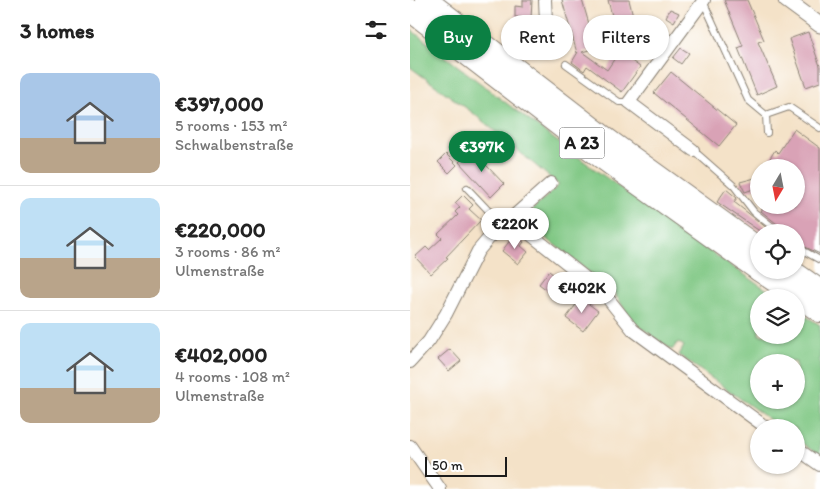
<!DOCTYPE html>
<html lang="en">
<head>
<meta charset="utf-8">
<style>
	body { margin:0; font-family:Itim,sans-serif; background:#f2f2f2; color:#222; height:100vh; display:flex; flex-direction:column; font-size:19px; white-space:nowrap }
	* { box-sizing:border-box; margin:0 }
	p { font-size:16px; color:#767676 }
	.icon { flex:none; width:28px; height:28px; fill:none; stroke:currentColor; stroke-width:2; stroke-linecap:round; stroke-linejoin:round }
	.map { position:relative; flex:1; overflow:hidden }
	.details { display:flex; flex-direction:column; background:#fff; width:410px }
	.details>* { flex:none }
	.guide { position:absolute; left:15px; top:15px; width:320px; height:45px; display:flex; gap:10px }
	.needle { width:32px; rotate:190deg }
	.buttons { position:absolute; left:340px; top:159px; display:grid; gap:10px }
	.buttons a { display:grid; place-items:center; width:55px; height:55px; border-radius:50%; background:#fff; box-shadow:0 1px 4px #0004; font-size:25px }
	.scale { position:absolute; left:15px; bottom:12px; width:82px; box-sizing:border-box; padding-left:5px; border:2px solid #1c1c1c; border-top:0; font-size:14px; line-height:18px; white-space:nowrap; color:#1c1c1c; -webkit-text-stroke:4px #fff; paint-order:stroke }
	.price { position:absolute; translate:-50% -42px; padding:0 11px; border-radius:18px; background:#fff; color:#222; font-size:16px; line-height:32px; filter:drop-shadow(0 1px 2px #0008) }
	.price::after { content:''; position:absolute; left:50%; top:30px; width:15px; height:11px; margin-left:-8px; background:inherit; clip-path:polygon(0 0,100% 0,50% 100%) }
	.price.on { background:#0b8043; color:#fff }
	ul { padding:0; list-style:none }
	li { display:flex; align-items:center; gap:15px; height:125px; padding:0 20px }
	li+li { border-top:1px solid #e0e0e0 }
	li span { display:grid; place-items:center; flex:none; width:140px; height:100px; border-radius:10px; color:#555 }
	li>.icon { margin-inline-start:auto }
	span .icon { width:60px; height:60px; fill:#fffc; stroke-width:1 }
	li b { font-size:21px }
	h2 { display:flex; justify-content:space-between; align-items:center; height:60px; padding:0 20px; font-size:21px }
	.pill { padding:0 18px; border-radius:22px; background:#fff; box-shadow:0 1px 4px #0004; font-size:18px; line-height:45px }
	.pill.on { background:#0b8043; color:#fff }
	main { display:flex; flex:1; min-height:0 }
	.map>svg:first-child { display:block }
</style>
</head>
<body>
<main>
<section class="details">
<h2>3 homes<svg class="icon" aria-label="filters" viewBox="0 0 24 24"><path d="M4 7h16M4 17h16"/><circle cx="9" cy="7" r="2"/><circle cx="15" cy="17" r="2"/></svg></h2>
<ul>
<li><span style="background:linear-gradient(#a9c7e8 65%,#b9a48a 0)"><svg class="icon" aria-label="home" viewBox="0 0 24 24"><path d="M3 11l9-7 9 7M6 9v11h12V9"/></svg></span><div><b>€397,000</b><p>5 rooms · 153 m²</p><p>Schwalbenstraße</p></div></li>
<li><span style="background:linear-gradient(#bfe0f5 60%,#b9a48a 0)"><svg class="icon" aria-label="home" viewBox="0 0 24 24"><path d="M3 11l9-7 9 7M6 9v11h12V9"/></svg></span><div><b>€220,000</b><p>3 rooms · 86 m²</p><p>Ulmenstraße</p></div></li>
<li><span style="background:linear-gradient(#bfe0f5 65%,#b9a48a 0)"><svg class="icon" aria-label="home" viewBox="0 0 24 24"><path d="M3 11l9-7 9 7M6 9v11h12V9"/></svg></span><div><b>€402,000</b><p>4 rooms · 108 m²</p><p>Ulmenstraße</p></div></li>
</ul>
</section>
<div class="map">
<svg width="410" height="489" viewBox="0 0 410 489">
	<rect width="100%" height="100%" fill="#fff"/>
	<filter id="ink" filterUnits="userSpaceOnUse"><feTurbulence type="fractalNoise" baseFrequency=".02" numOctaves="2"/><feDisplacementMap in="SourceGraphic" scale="10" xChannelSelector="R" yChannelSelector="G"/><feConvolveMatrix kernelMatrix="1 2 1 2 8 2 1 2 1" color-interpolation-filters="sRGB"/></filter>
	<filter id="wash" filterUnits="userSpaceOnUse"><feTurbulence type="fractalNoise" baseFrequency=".0096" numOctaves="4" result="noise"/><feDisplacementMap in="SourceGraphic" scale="20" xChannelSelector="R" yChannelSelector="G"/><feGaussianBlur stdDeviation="1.12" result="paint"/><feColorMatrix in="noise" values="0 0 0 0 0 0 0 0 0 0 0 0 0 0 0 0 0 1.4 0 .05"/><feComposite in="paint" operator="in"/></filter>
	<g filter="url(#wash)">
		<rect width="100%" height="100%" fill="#f4e2c8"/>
		<path fill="#7fc783" stroke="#4e7250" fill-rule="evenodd" d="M 0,29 C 120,122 241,214 368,297 L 349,298 L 349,335 L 386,335 L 386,310 L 410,325 L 410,456 L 386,439 L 386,428 L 370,427 L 269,355 L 274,346 L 268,342 L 262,350 L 221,320 L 204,292 L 112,219 L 149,185 L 63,113 L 0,67 ZM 349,362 L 386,362 L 386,400 L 349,400 Z"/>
		<g id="blocks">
			<g fill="#d9a2b6">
				<path d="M 113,0 L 122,0 L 121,18 L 105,17 L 105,6 L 113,7 Z"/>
				<path d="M 152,0 L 172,0 L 186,48 L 172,52 L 197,70 L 209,52 L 230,67 L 212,92 L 177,66 L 174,71 L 162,62 L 168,52 L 167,53 Z"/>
				<path d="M 198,0 L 219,0 L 230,43 L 210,48 Z"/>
				<path d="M 314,0 L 337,0 L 354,40 L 348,42 L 367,86 L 347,95 L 328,48 L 333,46 Z"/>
				<path d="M 260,9 L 269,13 L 264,22 L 256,17 Z"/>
				<path d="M 113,19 L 128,20 L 128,30 L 113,29 Z"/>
				<path d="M 398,32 L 410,66 L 410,82 L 396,87 L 379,39 Z"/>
				<path d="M 271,48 L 279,53 L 271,64 L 263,58 Z"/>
				<path d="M 261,72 L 326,125 L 309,146 L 244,93 Z"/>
				<path d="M 384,129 L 410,148 L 410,254 L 393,246 L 389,249 L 391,255 L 388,259 L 386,259 L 386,232 L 374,232 L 372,228 L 351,211 L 355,205 L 386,205 L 386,168 L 369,168 L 359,160 L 365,150 L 368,153 Z"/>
				<path d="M 62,150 L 94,184 L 81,197 L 49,162 Z"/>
				<path d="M 36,154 L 47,165 L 39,173 L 28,162 Z"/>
				<path d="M 349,177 L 349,187 L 335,192 L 330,182 Z"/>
				<path d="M 316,189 L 327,198 L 324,202 L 362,232 L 351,232 L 307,202 Z"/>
				<path d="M 53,195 L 63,205 L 59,209 L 71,220 L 36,257 L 38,258 L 21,274 L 5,257 L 16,247 L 19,250 L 32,238 L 28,234 L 48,215 L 45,212 L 50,207 L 45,203 Z"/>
				<path d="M 107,237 L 114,242 L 111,246 L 118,252 L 108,264 L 92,251 L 101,239 L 104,241 Z"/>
				<path d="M 139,271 L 157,285 L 151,293 L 145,288 L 141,293 L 129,284 Z"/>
				<path d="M 171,298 L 188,311 L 173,331 L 156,318 Z"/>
				<path d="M 40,349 L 51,361 L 39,371 L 28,359 Z"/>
			</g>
		</g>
	</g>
	<g filter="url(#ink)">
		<use href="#blocks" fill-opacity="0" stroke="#887f72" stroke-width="1"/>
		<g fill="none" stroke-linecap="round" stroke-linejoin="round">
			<defs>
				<g id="service">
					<path d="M 293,1 L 338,100 L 356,115"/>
					<path d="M 156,64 L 209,102 L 219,102"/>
					<path d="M 357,133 L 356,115 L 379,107 L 410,128"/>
					<path d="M 283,150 L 324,186 L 344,212 L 369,232"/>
					<path d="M 57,188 L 93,226"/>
					<path d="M 394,251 L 410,260"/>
				</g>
				<g id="minor">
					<path d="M 135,0 L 137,43"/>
					<path d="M 283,150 L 219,102 L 294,0"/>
					<path d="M 101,219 L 192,291 L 223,330 L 357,428"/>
					<path d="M 0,362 L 19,341 L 36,314 L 68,251 L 79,238 L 141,183"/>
					<path d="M 0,446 L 30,489"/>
					<path d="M 386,448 L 410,465"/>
				</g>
				<path id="tertiary" d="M 376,0 L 410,25"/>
				<g id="motorway">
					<path d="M 16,0 L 199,141 L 349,249"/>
					<path d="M 0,10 L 187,154 L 349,270"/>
					<path d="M 349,270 L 410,311"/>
					<path d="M 380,270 L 410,291"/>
				</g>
			</defs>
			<use href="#service" stroke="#887f72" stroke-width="8"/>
			<use href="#minor" stroke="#887f72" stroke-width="14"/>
			<use href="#tertiary" stroke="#887f72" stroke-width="17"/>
			<use href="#motorway" stroke="#887f72" stroke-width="24"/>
			<use href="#service" stroke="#fff" stroke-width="6"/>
			<use href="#minor" stroke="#fff" stroke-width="12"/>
			<use href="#tertiary" stroke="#fff" stroke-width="15"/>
			<use href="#motorway" stroke="#fff" stroke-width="22"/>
		</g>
	</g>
	<g text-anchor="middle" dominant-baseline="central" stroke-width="4.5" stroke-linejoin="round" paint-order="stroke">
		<rect fill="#fff" stroke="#606060" stroke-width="1" x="149.5" y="127.5" width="45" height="31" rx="4"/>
		<g font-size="18" font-weight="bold" fill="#1c1c1c">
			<text x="172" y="143">A 23</text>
		</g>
	</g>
</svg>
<div class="buttons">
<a><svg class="needle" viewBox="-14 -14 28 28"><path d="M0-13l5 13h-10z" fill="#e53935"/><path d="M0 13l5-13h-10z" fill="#767676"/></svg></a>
<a><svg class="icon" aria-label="locate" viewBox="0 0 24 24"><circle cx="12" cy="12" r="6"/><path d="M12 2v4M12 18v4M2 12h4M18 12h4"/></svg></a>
<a><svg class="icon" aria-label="layers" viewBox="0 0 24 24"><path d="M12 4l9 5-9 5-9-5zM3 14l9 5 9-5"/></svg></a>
<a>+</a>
<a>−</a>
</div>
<div class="scale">50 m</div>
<b class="price on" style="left:72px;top:173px">€397K</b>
<b class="price" style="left:105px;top:250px">€220K</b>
<b class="price" style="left:172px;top:314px">€402K</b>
<div class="guide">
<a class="pill on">Buy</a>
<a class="pill">Rent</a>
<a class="pill">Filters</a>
</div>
</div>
</main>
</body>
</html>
